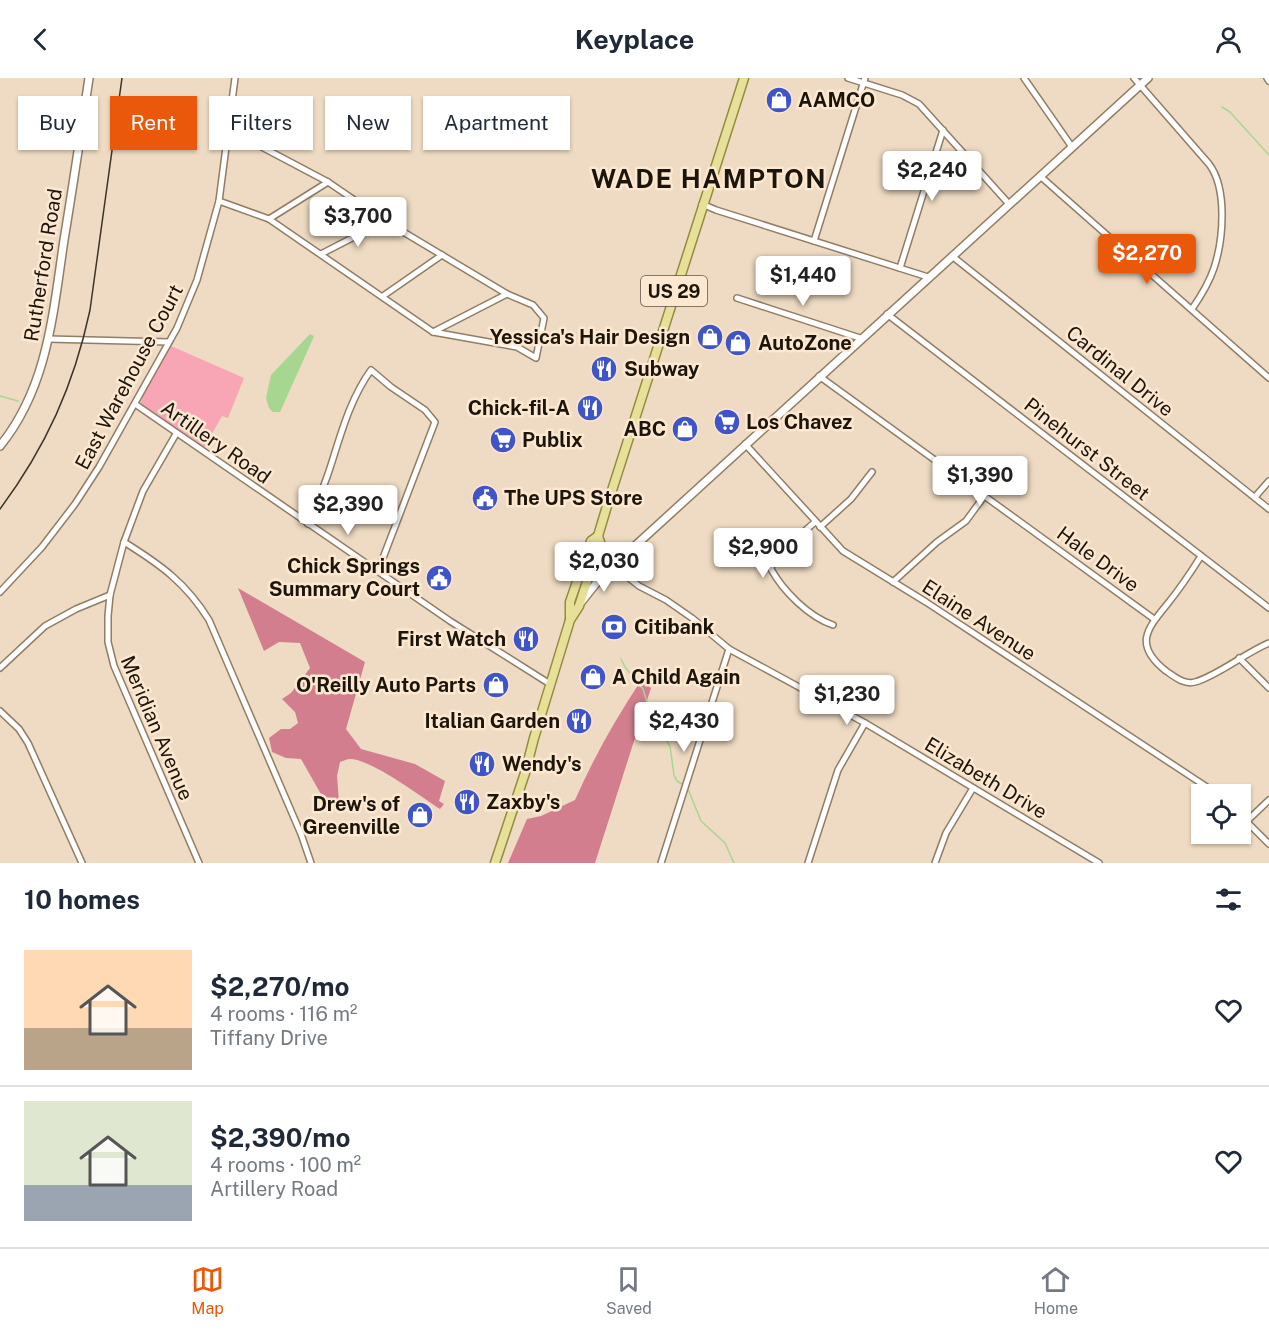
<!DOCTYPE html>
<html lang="en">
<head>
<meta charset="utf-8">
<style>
	body { margin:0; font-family:"Public Sans",sans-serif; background:#f2f2f3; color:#1f2937; height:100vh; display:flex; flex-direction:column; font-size:22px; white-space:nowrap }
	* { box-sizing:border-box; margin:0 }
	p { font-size:20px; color:#747a83 }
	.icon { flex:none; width:33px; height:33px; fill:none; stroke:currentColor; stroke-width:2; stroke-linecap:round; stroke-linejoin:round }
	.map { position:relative; height:785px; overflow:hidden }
	.sheet { display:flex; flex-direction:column; background:#fff; flex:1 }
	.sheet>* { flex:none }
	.guide { position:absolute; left:18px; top:18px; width:600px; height:54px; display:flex; gap:12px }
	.tools { position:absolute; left:1191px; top:706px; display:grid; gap:12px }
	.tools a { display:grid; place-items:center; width:60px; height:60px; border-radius:0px; background:#fff; box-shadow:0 2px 4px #0004; font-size:30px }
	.price { position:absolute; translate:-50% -51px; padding:0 14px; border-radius:6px; background:#fff; color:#222; font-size:20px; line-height:39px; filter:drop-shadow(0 2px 3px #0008) }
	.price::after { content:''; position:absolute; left:50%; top:36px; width:18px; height:14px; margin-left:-9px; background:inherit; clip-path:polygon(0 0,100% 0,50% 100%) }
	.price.on { background:#ea580c; color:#fff }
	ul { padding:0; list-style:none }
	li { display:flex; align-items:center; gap:18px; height:150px; padding:0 24px }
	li+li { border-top:2px solid #e0e1e3 }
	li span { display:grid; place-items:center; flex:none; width:168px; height:120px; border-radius:0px; color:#555 }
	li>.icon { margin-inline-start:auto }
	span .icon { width:72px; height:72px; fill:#fffc; stroke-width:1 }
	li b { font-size:26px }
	h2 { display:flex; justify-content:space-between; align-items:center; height:72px; padding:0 24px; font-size:26px }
	.pill { padding:0 21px; border-radius:0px; background:#fff; box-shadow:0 2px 4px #0004; font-size:21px; line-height:54px }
	.pill.on { background:#ea580c; color:#fff }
	header { display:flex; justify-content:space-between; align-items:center; height:78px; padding:0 24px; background:#fff; font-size:27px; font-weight:700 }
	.dock { display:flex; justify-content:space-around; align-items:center; height:84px; border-top:2px solid #e0e1e3; background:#fff; font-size:16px; color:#747a83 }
	.dock a { display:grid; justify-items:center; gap:3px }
	.dock .on { color:#ea580c }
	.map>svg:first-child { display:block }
</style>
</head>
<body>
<header><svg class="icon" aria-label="back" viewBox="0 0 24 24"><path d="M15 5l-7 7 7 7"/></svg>Keyplace<svg class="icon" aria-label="person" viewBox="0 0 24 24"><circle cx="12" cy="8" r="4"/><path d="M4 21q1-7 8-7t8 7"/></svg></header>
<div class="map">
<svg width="1269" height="785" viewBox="0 0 1269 785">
	<rect width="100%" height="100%" fill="#efdbc3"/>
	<path fill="#f8a5b5" d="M 171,268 L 244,300 L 228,340 L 222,338 L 204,370 L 138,332 L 145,313 Z"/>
	<g fill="#d27e8f">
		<path d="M 238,510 L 365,584 L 346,651 L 361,671 L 415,686 L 445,703 L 439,723 L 444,726 L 440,731 C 421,719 370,680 349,681 C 347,681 341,684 340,684 L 337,698 L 339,725 L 326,725 L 301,681 L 286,680 L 272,674 L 269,660 L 281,651 L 290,651 L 298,645 L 295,634 L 282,621 L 291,615 L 310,590 L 300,565 L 279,564 L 264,573 Z"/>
		<path d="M 642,601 L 651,610 L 595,785 L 508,785 L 527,741 L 541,738 L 575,722 C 594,679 616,640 642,601 Z"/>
	</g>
	<path fill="#a7d690" d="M 310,256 L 314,258 L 312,263 L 280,334 L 273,334 L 269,330 L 266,320 L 271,297 Z"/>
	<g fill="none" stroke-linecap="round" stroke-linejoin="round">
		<g stroke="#a7d690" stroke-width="1.5">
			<path d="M 1222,29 L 1230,34 L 1269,77"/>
			<path d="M 0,318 L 18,323"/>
			<path d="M 621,581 L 625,589 L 643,611 L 652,641 L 670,668 L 674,697 L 677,703 L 682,706"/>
			<path d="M 688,711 L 701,743 L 725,765 L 734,785"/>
		</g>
		<defs>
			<g id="minor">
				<path d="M 848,0 L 902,17 L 919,26 L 1009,126"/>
				<path d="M 1024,0 L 1072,69"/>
				<path d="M 1134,0 L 1209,86 C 1228,111 1223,163 1214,190 C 1209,205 1201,218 1192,231"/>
				<path d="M 1267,0 L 1269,3"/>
				<path d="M 1040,98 L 1269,300"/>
				<path d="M 219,123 L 269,141 L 433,254 L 517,269 L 536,280 L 544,240 L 533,227 L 507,216 L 385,143 L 328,104 L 258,67"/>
				<path d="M 702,126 L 716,132 L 928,199"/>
				<path d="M 269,141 L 328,104"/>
				<path d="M 814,163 L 865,0"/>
				<path d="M 321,176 L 385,143"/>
				<path d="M 952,178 L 1269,431"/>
				<path d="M 900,190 L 943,52"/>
				<path d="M 383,218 L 442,177"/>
				<path d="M 737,220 L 860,260"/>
				<path d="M 887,236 L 1269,530"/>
				<path d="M 433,254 L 507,216"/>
				<path d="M 48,261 L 169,264"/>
				<path d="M 819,298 L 1154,541"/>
				<path d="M 135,326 L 450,543 L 550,606"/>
				<path d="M 176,356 L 143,413 L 124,464 L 110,517 L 108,538 L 108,564 L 114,588 L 199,785"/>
				<path d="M 745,366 L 843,473 L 926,524 L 1219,717"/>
				<path d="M 1255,419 L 1269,403"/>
				<path d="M 815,444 L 773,481 L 771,491 C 783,513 809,539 833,547"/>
				<path d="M 308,446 C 316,427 324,409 330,390 C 341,356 350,321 371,292 L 391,309 L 425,332 L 435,344 L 378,493"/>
				<path d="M 820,449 L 851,421 L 872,394"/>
				<path d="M 124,464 C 161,487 186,505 209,542 L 301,756 L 311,785"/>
				<path d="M 1201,478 C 1191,494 1181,509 1169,524 C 1148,550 1132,566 1166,593 C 1175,599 1184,607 1195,604 C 1217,598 1245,575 1269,565"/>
				<path d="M 614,488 L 639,508 L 666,522 L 692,540 L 729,571 L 865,645 L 1099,785"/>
				<path d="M 893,504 L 937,464 L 966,443 L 985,417"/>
				<path d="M 0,514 L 42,469 L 75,426 L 99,389 L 177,250 L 197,202 L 219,123 L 235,0"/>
				<path d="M 1239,580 L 1269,610"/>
				<path d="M 0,590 L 45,548 L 76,531 L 110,517"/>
				<path d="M 0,633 L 19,651 L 28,665 L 82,785"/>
				<path d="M 1240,737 L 1269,766"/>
				<path d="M 1246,744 L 1269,722"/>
				<path d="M 661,785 L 729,571"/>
				<path d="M 808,785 L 838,692 L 865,645"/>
				<path d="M 935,785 L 946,755 L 973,710"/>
			</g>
			<g id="tertiary">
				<path d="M 0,368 C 48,309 53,235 64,162 C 73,108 81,54 89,0"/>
				<path d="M 587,488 L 601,491 L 612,489"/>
				<path d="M 582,523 L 602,498 L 1148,0"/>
			</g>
			<g id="primary">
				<path d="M 598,470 L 602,481 L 614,488"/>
				<path d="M 570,541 L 570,524 L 591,463 L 598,458"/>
				<path d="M 495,785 L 525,695 L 534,660 L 570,542 L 579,528 L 598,470 L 600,464 L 598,458 L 607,428 L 744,0"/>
			</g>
		</defs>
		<use href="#minor" stroke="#8f7d67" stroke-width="8"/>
		<use href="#tertiary" stroke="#8f7d67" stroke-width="10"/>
		<use href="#primary" stroke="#958b3d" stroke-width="11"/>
		<use href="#minor" stroke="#fff" stroke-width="5"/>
		<use href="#tertiary" stroke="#fff" stroke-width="7"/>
		<use href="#primary" stroke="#e6e09b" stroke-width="8"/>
		<path stroke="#3d3429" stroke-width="1.5" d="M 0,431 C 46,369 74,307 90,232 L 122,0"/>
	</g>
	<defs>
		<symbol id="shop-disc" viewBox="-11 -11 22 22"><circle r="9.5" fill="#3e54c7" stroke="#fce8d0"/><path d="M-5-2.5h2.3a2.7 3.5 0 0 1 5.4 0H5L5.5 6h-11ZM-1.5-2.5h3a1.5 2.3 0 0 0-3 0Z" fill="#fff"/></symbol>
		<symbol id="restaurant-disc" viewBox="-11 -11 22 22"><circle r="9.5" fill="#3e54c7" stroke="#fce8d0"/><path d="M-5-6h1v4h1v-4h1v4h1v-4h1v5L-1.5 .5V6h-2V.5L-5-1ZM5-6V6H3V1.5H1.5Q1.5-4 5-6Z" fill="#fff"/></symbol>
		<symbol id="supermarket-disc" viewBox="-11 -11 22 22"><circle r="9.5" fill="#3e54c7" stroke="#fce8d0"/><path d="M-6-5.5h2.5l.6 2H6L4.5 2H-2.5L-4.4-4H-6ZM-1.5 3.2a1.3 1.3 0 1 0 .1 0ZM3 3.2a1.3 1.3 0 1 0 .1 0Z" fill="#fff"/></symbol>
		<symbol id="civic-disc" viewBox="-11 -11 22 22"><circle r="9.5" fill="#3e54c7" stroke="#fce8d0"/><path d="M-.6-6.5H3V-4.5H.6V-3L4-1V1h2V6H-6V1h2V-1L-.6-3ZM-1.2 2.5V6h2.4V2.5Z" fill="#fff"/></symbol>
		<symbol id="bank-disc" viewBox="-11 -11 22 22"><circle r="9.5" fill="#3e54c7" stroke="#fce8d0"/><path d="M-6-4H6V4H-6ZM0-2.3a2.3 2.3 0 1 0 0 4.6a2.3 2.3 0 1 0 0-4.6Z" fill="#fff"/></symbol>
	</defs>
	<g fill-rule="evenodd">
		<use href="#shop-disc" x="764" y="7" width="30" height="30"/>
		<use href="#shop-disc" x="695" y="244" width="30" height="30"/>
		<use href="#shop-disc" x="723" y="250" width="30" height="30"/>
		<use href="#restaurant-disc" x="589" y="276" width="30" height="30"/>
		<use href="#restaurant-disc" x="575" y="315" width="30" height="30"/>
		<use href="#supermarket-disc" x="712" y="329" width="30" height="30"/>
		<use href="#shop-disc" x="670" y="336" width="30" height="30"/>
		<use href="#supermarket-disc" x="488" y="347" width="30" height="30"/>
		<use href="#civic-disc" x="470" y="405" width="30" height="30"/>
		<use href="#civic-disc" x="424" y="485" width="30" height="30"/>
		<use href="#bank-disc" x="599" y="534" width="30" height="30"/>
		<use href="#restaurant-disc" x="511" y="546" width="30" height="30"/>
		<use href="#shop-disc" x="578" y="584" width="30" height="30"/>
		<use href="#shop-disc" x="481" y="592" width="30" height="30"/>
		<use href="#restaurant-disc" x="564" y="628" width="30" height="30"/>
		<use href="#restaurant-disc" x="467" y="671" width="30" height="30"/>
		<use href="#restaurant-disc" x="452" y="709" width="30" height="30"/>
		<use href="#shop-disc" x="405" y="722" width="30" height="30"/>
	</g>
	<g text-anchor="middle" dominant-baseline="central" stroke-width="5" stroke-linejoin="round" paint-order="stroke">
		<rect fill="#fce8d0" stroke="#5f5447" stroke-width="1.5" x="641" y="198" width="66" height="30" rx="4.5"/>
		<g font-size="18" font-weight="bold" fill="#1c150c">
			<text x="674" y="213">US 29</text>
		</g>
		<g font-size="20" font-weight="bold" fill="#1c150c" stroke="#fce8d0" text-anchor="start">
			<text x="798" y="22">AAMCO</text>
			<text x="690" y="259" text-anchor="end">Yessica's Hair Design</text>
			<text x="758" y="265">AutoZone</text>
			<text x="624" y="291">Subway</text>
			<text x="570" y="330" text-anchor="end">Chick-fil-A</text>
			<text x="746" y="344">Los Chavez</text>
			<text x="666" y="351" text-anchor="end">ABC</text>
			<text x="522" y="362">Publix</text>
			<text x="504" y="420">The UPS Store</text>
			<text x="420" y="488" text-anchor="end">Chick Springs<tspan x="420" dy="23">Summary Court</tspan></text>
			<text x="634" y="549">Citibank</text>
			<text x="506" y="561" text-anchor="end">First Watch</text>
			<text x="612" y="599">A Child Again</text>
			<text x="476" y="607" text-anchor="end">O'Reilly Auto Parts</text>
			<text x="560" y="643" text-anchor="end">Italian Garden</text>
			<text x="502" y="686">Wendy's</text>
			<text x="486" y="724">Zaxby's</text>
			<text x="400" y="726" text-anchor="end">Drew's of<tspan x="400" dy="23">Greenville</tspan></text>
		</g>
		<g font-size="20" fill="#1c150c" stroke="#fce8d0">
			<text transform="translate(43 187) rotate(-81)">Rutherford Road</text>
			<text transform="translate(1120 293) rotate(39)">Cardinal Drive</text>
			<text transform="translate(129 299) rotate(-62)">East Warehouse Court</text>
			<text transform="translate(216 364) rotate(35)">Artillery Road</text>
			<text transform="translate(1087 371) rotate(38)">Pinehurst Street</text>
			<text transform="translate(1098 481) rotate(36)">Hale Drive</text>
			<text transform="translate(979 542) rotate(33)">Elaine Avenue</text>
			<text transform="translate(157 650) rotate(67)">Meridian Avenue</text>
			<text transform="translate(986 700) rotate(31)">Elizabeth Drive</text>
		</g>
		<g font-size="26" font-weight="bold" letter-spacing="1.5" fill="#1c150c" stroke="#fce8d0">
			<text x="709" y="100">WADE HAMPTON</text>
		</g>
	</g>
</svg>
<div class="tools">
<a><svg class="icon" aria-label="locate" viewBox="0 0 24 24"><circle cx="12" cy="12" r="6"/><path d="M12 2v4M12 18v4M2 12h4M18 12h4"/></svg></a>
</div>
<b class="price" style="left:932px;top:124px">$2,240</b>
<b class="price" style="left:358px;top:170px">$3,700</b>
<b class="price on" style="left:1147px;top:207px">$2,270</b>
<b class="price" style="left:803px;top:229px">$1,440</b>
<b class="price" style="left:980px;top:429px">$1,390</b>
<b class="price" style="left:348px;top:458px">$2,390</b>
<b class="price" style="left:763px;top:501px">$2,900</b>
<b class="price" style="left:604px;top:515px">$2,030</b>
<b class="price" style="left:847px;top:648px">$1,230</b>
<b class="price" style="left:684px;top:675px">$2,430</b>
<div class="guide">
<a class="pill">Buy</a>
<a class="pill on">Rent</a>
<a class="pill">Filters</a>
<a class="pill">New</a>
<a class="pill">Apartment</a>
</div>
</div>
<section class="sheet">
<h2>10 homes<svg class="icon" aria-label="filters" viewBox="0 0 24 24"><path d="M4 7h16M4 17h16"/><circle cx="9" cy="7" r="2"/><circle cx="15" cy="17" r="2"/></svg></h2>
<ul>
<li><span style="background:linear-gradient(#ffd9b3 65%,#b9a48a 0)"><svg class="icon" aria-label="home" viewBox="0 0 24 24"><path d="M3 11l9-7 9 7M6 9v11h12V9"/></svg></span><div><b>$2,270/mo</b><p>4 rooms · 116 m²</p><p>Tiffany Drive</p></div><svg class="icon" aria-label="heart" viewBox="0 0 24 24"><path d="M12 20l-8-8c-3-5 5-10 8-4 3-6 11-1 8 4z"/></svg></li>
<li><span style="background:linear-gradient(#dfe7d0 70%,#9aa5b1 0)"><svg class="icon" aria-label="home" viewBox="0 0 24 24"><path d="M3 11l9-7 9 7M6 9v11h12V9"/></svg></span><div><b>$2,390/mo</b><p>4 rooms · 100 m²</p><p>Artillery Road</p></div><svg class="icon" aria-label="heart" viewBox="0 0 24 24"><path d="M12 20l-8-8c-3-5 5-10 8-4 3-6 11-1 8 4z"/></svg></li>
</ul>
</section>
<nav class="dock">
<a class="on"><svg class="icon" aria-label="map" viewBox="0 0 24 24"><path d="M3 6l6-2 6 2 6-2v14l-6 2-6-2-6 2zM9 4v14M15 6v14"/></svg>Map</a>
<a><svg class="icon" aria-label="saved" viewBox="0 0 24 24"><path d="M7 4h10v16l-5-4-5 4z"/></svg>Saved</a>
<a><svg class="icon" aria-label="home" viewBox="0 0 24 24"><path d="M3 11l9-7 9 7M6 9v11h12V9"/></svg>Home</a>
</nav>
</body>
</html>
